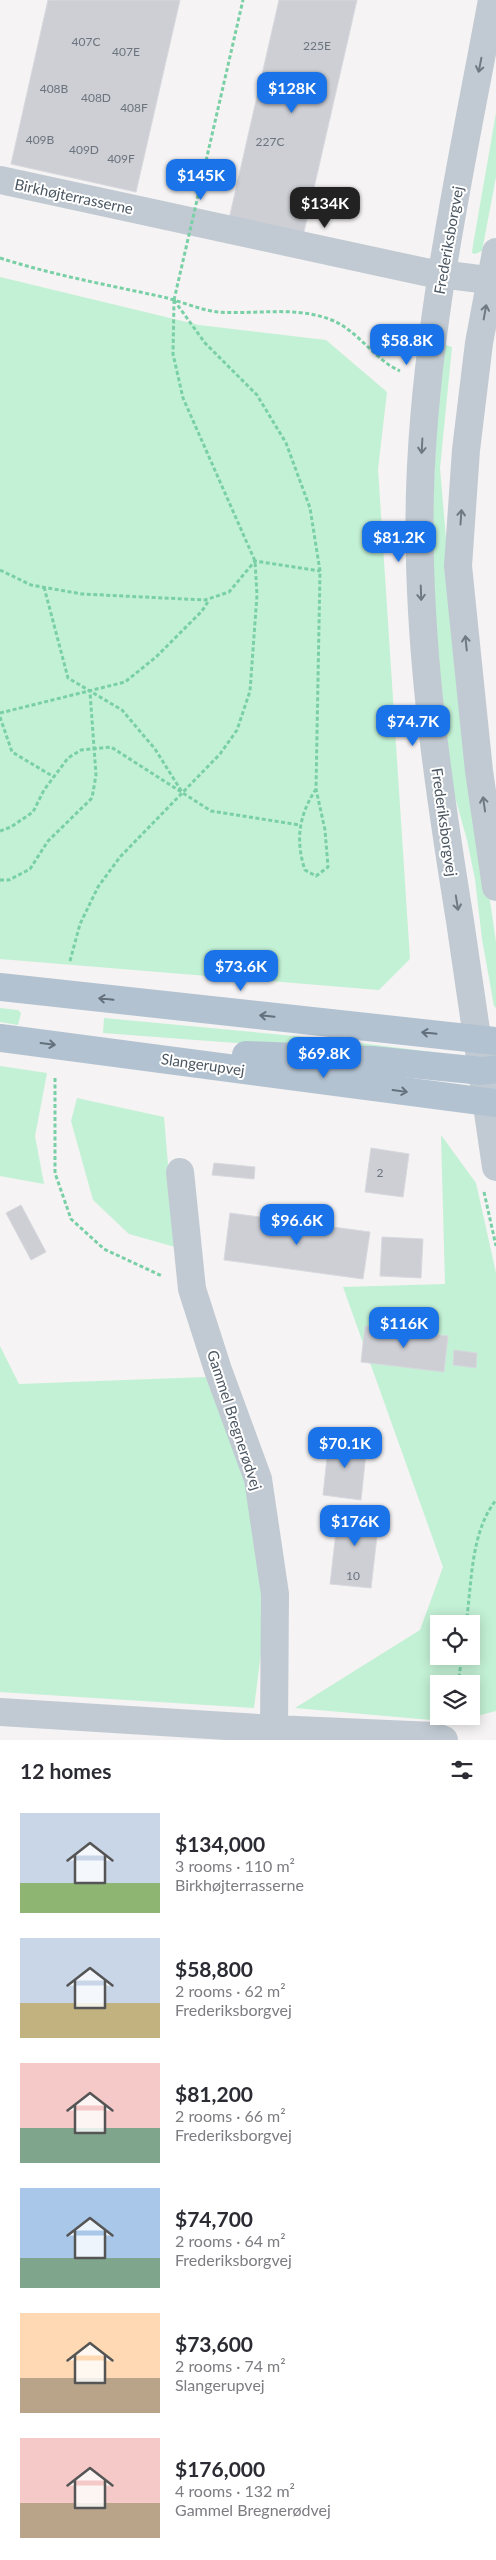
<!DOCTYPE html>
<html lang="en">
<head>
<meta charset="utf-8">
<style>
	body { margin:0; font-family:Lato,sans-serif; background:#f7f7f7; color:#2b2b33; height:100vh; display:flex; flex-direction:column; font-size:19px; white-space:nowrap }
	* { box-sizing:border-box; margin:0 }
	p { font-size:16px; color:#7c7c81 }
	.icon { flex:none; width:28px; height:28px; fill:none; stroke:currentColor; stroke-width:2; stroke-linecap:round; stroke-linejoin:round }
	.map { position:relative; height:1740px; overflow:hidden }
	.panel { display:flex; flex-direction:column; background:#fff; flex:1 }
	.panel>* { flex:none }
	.fabs { position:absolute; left:430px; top:1615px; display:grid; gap:10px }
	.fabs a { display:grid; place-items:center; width:50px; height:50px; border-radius:0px; background:#fff; box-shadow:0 2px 12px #0003; font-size:25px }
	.price { position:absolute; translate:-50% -42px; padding:0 11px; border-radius:10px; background:#1a73e8; color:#fff; font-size:16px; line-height:32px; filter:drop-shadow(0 1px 2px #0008) }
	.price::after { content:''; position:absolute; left:50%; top:30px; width:15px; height:11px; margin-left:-8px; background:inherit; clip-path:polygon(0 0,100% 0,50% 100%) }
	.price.on { background:#222; color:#fff }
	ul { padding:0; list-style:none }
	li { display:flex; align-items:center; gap:15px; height:125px; padding:0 20px }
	li span { display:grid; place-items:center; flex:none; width:140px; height:100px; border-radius:0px; color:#555 }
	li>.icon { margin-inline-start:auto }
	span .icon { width:60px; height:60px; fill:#fffc; stroke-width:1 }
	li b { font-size:21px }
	h2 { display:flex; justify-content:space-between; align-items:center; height:60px; padding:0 20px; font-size:21px }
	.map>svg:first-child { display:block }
</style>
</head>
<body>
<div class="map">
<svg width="496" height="1740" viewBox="0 0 496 1740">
	<rect width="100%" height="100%" fill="#f5f3f3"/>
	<g fill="#c3f1d5" fill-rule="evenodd">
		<path d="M 496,113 L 496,177 L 482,251 L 475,254 L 472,253 L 473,245 Z"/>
		<path d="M 0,277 L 199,325 L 326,340 L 387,392 L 378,469 L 410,959 L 379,990 L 0,959 Z"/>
		<path d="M 446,345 L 452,347 L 440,468 L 449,574 L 475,798 L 496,942 L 496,1008 L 494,1006 L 482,939 L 475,879 L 467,840 L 450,779 L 429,579 L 441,346 Z"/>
		<path d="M 0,1008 L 18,1010 L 21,1013 L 18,1025 L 0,1022 Z"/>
		<path d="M 104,1018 L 327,1039 L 441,1053 L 342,1051 L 103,1033 Z"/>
		<path d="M 0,1066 L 47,1073 L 35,1136 L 44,1184 L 0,1176 Z"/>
		<path d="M 77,1098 L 164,1117 L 175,1247 L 129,1234 L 93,1200 L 71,1121 Z"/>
		<path d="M 441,1135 L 476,1183 L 496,1273 L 496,1711 L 454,1722 L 295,1708 L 420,1630 L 443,1567 L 343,1287 L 445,1284 ZM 439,1624 L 471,1624 L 471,1656 L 439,1656 ZM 439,1684 L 471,1684 L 471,1716 L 439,1716 Z"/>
		<path d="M 0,1346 L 19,1384 L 206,1377 L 249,1486 L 267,1605 L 254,1708 L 0,1692 Z"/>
	</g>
	<g fill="#cdcfd5" stroke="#d7d9de">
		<path d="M 48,0 L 180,0 L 136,192 L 11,164 Z"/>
		<path d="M 279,0 L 357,0 L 303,236 L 229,219 Z"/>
		<path d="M 371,1148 L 409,1154 L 403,1197 L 365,1192 Z"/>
		<path d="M 214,1163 L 255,1167 L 254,1179 L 212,1175 Z"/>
		<path d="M 21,1205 L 46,1252 L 31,1260 L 6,1213 Z"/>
		<path d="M 230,1213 L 370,1232 L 363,1279 L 224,1260 Z"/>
		<path d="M 382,1237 L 423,1239 L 421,1278 L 380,1276 Z"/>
		<path d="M 411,1319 L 428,1321 L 426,1333 L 409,1331 Z"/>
		<path d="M 365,1326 L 448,1336 L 444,1372 L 361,1362 Z"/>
		<path d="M 454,1350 L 477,1353 L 476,1368 L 453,1365 Z"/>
		<path d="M 329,1439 L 367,1443 L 361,1500 L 323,1495 Z"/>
		<path d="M 339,1506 L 380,1510 L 371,1588 L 330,1584 Z"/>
	</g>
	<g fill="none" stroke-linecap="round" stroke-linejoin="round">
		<g stroke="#7ad0a6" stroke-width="3" stroke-dasharray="4 2.5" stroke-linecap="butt">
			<path d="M 0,258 C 53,275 108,285 163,297 C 180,301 200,310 218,312 C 257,315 297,305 334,321 C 360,333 375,360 400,371"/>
			<path d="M 174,300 L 205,343 L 257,395 L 286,443 L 310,508 L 320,571 L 316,789 L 325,830 L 328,867 L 316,876 L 305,870 C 295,840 299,815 316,789"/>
			<path d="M 0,570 L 31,585 L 82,594 L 205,600 L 229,592 L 255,561 L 320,571"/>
			<path d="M 44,587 L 68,678 L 122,710 L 155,749 L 182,792"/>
			<path d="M 0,713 L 125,682 L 156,657 L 202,611 L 209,600"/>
			<path d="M 0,717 L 12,752 L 54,777"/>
			<path d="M 0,831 L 11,827 L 33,812 L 44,790 L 68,758 L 81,750 L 111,747 L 211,811 L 300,825"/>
			<path d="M 0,880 L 9,880 L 30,869 L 48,841 L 92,798 L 96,775 L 90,692"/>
			<path d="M 70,961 L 80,924 L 98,887 L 120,857 L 220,754 L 237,730 L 250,691 L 257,595 L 255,561 L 183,398 L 173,354 L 174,300"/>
			<path d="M 55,1078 L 55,1173 L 71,1219 L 104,1249 L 162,1276"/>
			<path d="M 484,1192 L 496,1246"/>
			<path d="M 466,1624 C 472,1584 470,1533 496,1500"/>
			<path d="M 458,1684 L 462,1656"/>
		</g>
		<g stroke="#c1cad2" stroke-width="28">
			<path d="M 492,0 C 462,163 425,325 420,491 C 416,636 437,779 460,921 C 472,1003 484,1085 496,1167"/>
			<path d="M 0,180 L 425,272 L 496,281"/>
			<path d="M 496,252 L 479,343 L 466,450 L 458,566 L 479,771 L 496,887"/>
			<path d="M 180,1172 L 192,1289 L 218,1370 L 258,1479 L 275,1594 L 274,1729 L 434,1736 L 444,1740"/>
			<path d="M 0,1712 L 274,1729"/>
		</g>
		<g stroke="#b3c2d1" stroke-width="28">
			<path d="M 0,987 L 496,1041"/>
			<path d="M 0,1038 L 496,1103"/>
			<path d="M 246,1055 L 372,1060 L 482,1071 L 496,1069"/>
		</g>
		<path stroke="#7ad0a6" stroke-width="3" stroke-dasharray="4 2.5" stroke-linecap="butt" d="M 174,300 L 243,0"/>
	</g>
	<defs><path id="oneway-shaft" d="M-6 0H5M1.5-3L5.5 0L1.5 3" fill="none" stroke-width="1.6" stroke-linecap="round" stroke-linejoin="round" transform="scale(1.25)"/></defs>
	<g stroke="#6e7983">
		<use href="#oneway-shaft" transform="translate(480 65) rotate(101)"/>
		<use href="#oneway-shaft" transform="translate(485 312) rotate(-80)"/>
		<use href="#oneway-shaft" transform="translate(422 446) rotate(93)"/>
		<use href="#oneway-shaft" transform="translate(461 517) rotate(-86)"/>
		<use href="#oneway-shaft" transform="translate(421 593) rotate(88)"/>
		<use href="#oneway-shaft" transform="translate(466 643) rotate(-96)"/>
		<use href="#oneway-shaft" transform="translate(484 804) rotate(-98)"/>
		<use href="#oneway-shaft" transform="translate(457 903) rotate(81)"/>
	</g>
	<g stroke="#64717d">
		<use href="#oneway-shaft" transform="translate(106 999) rotate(-174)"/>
		<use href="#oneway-shaft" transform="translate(267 1016) rotate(-174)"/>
		<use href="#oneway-shaft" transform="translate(429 1033) rotate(-174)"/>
		<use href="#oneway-shaft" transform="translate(48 1044) rotate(7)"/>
		<use href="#oneway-shaft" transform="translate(400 1091) rotate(8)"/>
	</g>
	<g text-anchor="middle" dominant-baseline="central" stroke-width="4" stroke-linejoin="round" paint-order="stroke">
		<g font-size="12" fill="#6b747e">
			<text x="86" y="41">407C</text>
			<text x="317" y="45">225E</text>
			<text x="126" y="51">407E</text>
			<text x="54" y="88">408B</text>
			<text x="96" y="97">408D</text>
			<text x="134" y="107">408F</text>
			<text x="40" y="139">409B</text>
			<text x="270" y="141">227C</text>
			<text x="84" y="149">409D</text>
			<text x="121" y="158">409F</text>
			<text x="380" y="1172">2</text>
			<text x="353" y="1575">10</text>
		</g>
		<g font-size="15" fill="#4a5661" stroke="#fff">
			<text transform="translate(74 196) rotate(12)">Birkhøjterrasserne</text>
			<text transform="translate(448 240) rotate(-80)">Frederiksborgvej</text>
			<text transform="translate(445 822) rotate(82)">Frederiksborgvej</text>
			<text transform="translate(203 1064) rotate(8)">Slangerupvej</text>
			<text transform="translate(235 1420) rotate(72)">Gammel Bregnerødvej</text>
		</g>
	</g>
</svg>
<div class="fabs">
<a><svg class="icon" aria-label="locate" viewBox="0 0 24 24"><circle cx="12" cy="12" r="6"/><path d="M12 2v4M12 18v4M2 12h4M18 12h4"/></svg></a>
<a><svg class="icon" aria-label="layers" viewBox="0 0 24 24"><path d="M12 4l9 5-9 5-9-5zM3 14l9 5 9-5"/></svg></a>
</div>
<b class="price" style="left:292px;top:114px">$128K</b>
<b class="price" style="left:201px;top:201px">$145K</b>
<b class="price on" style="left:325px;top:229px">$134K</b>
<b class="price" style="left:407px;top:366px">$58.8K</b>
<b class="price" style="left:399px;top:563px">$81.2K</b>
<b class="price" style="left:413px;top:747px">$74.7K</b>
<b class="price" style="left:241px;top:992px">$73.6K</b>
<b class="price" style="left:324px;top:1079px">$69.8K</b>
<b class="price" style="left:297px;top:1246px">$96.6K</b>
<b class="price" style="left:404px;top:1349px">$116K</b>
<b class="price" style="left:345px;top:1469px">$70.1K</b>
<b class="price" style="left:355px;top:1547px">$176K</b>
</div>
<section class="panel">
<h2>12 homes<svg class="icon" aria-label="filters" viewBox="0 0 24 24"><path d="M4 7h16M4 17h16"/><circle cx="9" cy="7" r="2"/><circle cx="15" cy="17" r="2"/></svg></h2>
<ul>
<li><span style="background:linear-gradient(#c9d6e8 70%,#8fb573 0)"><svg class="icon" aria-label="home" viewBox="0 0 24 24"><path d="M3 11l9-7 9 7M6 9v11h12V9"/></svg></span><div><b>$134,000</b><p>3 rooms · 110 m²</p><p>Birkhøjterrasserne</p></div></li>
<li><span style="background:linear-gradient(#c9d6e8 65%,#c2b280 0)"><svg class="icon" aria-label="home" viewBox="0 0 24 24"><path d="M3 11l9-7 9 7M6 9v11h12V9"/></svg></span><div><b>$58,800</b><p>2 rooms · 62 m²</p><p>Frederiksborgvej</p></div></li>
<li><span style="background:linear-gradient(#f6c9c9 65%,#7fa58c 0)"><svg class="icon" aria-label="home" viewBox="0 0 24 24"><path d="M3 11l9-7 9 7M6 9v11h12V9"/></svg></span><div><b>$81,200</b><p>2 rooms · 66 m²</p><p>Frederiksborgvej</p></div></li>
<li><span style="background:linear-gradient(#a9c7e8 70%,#7fa58c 0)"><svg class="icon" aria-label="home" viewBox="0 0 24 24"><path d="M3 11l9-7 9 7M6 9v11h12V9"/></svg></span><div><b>$74,700</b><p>2 rooms · 64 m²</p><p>Frederiksborgvej</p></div></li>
<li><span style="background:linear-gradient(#ffd9b3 65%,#b9a48a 0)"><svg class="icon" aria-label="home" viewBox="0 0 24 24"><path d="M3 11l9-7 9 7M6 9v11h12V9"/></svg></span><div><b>$73,600</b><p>2 rooms · 74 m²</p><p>Slangerupvej</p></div></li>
<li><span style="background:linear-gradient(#f6c9c9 65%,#b9a48a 0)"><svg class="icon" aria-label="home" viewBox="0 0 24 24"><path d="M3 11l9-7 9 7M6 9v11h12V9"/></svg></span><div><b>$176,000</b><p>4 rooms · 132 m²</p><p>Gammel Bregnerødvej</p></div></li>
</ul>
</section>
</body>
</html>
